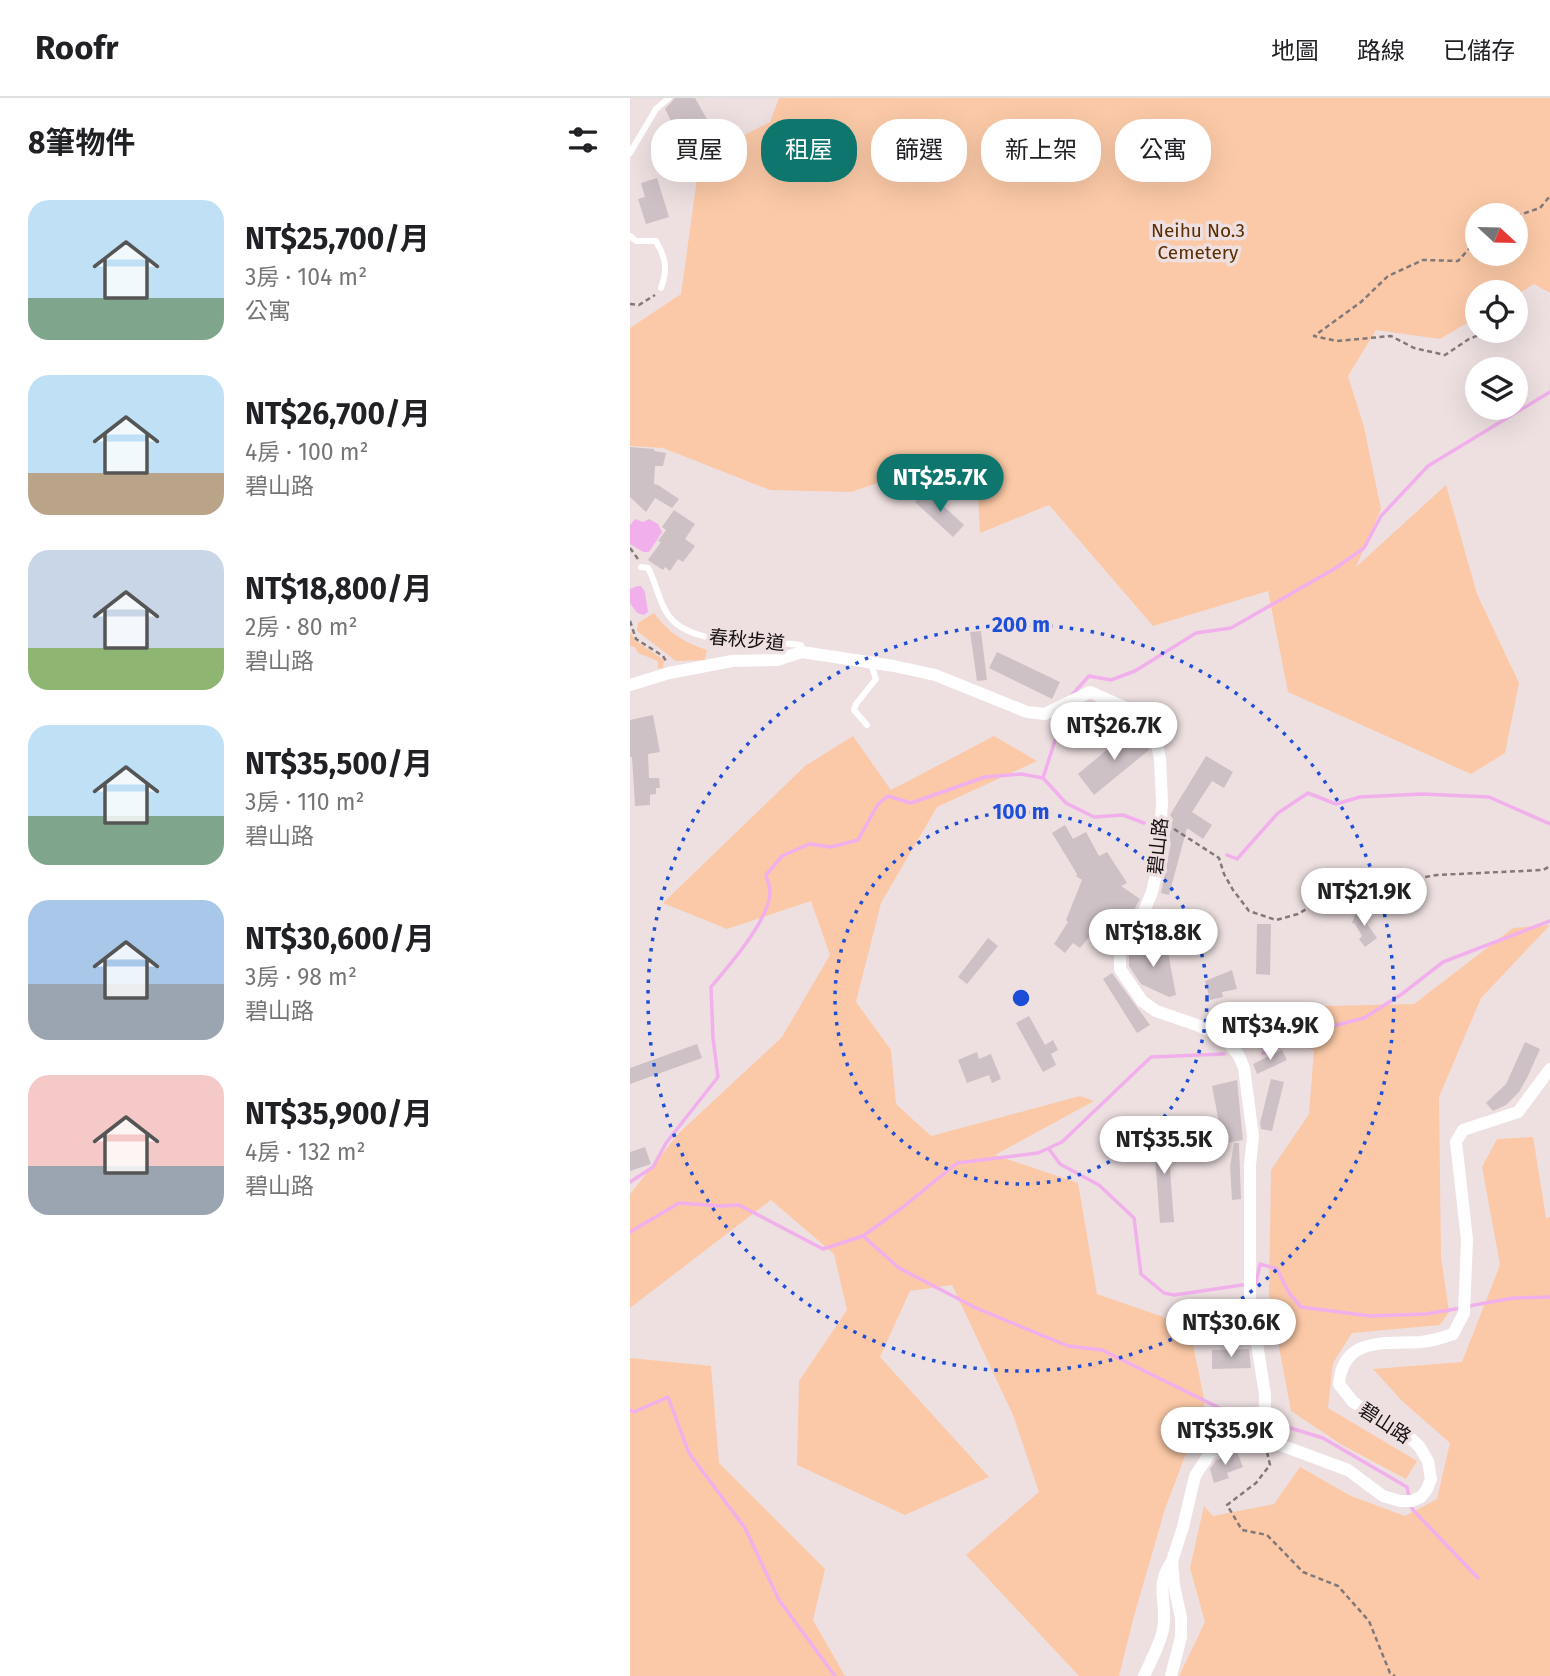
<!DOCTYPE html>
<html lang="zh-TW">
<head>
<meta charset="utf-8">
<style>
	body { margin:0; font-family:"Fira Sans","Noto Sans TC",sans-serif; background:#f2f2f2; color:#202124; height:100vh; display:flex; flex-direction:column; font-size:26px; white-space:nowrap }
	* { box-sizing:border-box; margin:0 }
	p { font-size:23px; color:#757577 }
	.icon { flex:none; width:38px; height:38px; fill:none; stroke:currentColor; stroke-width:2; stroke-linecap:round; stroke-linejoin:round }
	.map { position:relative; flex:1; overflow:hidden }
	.sheet { display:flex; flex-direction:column; background:#fff; width:630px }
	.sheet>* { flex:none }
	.guide { position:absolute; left:21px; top:21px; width:665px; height:63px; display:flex; gap:14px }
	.needle { width:46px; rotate:112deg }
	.buttons { position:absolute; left:835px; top:105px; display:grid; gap:14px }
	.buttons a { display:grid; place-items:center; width:63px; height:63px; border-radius:50%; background:#fff; box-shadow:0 7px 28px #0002; font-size:35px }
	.price { position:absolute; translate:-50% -60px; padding:0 16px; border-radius:24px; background:#fff; color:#222; font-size:23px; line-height:46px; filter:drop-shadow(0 2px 4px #0008) }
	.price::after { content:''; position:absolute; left:50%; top:42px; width:21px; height:16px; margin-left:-10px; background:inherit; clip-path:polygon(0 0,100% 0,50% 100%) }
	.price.current { background:#0f766e; color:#fff }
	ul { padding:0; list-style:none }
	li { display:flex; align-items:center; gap:21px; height:175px; padding:0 28px }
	li span { display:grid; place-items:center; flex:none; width:196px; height:140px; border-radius:21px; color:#555 }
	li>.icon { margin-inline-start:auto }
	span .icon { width:84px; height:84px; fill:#fffc; stroke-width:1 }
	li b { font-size:30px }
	h2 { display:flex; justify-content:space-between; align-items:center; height:84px; padding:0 28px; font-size:30px }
	.tag { padding:0 24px; border-radius:28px; background:#fff; box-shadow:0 7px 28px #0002; font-size:24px; line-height:63px }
	.tag.current { background:#0f766e; color:#fff }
	header { display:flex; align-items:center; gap:42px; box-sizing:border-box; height:98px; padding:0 35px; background:#fff; border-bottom:2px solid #e0e0e0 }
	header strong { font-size:33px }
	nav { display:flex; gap:38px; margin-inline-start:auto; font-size:24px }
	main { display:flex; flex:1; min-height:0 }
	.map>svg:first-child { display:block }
</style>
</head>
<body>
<header>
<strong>Roofr</strong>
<nav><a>地圖</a><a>路線</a><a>已儲存</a></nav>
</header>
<main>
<section class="sheet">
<h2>8筆物件<svg class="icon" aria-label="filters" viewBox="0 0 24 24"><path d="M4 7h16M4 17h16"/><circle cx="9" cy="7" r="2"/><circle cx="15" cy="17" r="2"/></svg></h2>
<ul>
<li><span style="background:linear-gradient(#bfe0f5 70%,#7fa58c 0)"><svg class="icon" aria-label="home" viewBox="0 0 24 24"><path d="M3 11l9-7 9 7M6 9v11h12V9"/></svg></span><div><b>NT$25,700/月</b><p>3房 · 104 m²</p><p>公寓</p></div></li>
<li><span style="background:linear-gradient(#bfe0f5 70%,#b9a48a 0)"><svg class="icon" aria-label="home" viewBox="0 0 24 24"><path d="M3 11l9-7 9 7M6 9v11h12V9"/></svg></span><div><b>NT$26,700/月</b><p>4房 · 100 m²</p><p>碧山路</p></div></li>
<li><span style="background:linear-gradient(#c9d6e8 70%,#8fb573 0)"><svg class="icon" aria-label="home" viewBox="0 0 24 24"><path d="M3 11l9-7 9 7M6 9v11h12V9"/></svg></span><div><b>NT$18,800/月</b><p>2房 · 80 m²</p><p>碧山路</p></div></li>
<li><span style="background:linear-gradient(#bfe0f5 65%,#7fa58c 0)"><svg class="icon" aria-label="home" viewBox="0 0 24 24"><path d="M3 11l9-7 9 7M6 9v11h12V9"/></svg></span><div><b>NT$35,500/月</b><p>3房 · 110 m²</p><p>碧山路</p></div></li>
<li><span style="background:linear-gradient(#a9c7e8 60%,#9aa5b1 0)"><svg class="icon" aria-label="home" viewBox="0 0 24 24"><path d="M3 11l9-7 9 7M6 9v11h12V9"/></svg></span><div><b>NT$30,600/月</b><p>3房 · 98 m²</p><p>碧山路</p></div></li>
<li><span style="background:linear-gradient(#f6c9c9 65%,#9aa5b1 0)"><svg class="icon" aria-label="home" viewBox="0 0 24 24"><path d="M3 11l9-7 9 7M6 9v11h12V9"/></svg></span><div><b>NT$35,900/月</b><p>4房 · 132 m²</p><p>碧山路</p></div></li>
</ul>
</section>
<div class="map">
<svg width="920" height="1578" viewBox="0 0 920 1578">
	<rect width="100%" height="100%" fill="#eee0e1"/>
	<g fill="#fbc9a7" fill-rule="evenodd">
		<path d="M 149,0 L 920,0 L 920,195 L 904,186 L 886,197 L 886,194 L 847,194 L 847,219 L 810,241 L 746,232 L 718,278 L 734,329 L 751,411 L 726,469 L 816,387 L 847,496 L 889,585 L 875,655 L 841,676 L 658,594 L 638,493 L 523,528 L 419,407 L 350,435 L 347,377 L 331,357 L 221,394 L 140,392 L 33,350 L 0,348 L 0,230 L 51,196 L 70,59 L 140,24 ZM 847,117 L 886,117 L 886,156 L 847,156 Z"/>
		<path d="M 24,515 C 39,535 53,544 77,552 L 75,562 L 46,563 L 7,533 L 8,525 Z"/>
		<path d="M 0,534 L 6,543 L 34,562 L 33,571 L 28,570 L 28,563 L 8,555 L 5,549 L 0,548 Z"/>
		<path d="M 223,638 L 261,692 L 364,638 L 407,663 L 307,709 L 251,805 L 226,904 L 261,952 L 266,1006 L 301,1038 L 450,998 L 464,1003 L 365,1057 L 448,1085 L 467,1196 L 559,1228 L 575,1305 L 535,1411 L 504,1518 L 489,1578 L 449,1578 L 336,1457 L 409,1394 L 383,1317 L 322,1187 L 280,1193 L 250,1259 L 359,1379 L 275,1417 L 167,1367 L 169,1283 L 217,1212 L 204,1156 L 141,1102 L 0,1210 L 0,1096 L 49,1035 L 152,939 L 200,857 L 181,803 L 97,831 L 33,805 L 175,668 Z"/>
		<path d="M 920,827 L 851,900 L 809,999 L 811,1158 L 819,1214 L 810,1227 L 722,1235 L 703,1265 L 698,1310 L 787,1363 L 776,1381 L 712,1347 L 661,1313 L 639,1196 L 641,1072 L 679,1016 L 684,952 L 618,933 L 652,909 L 784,906 L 883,830 Z"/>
		<path d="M 903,1039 L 916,1120 L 920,1119 L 920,1578 L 549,1578 L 575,1524 L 560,1470 L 574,1408 L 583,1418 L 644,1406 L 670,1369 L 721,1398 L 775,1418 L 807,1401 L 820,1345 L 772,1303 L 743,1271 L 832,1264 L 870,1167 L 852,1069 L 867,1041 Z"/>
		<path d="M 0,1260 L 81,1268 L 89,1365 L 195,1471 L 183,1522 L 215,1578 L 0,1578 Z"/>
	</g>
	<g fill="#f1b0ec">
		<path d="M 5,421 L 13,424 L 19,421 L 28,426 L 32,434 L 19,454 L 13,454 L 0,446 L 0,427 Z"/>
		<path d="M 7,488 L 11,488 L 15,494 L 18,514 L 14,517 L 7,515 L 0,505 L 0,491 Z"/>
	</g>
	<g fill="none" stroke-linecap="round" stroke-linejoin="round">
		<g stroke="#f1b0ec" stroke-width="3.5">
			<path d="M 441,598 L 459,578 L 481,582 L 505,573 L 566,535 L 601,530 L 704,471 L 734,450 L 751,418 L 798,368 L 920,294"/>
			<path d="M 413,680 L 435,611"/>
			<path d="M 597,757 L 607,761 L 648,715 L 678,695 L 706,706 L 730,699 L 792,696 L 859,699 L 920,726"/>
			<path d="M 633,955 L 699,929 L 734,920 L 772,896 L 813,864 L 920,823"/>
			<path d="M 419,1051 L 430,1066 L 469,1087 L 504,1120 L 511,1176 L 534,1195 L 544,1197 L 626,1185 L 630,1166 L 647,1171 L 659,1195 L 671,1209 L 740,1218 L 796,1216 L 831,1210"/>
			<path d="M 0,1084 L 23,1069 L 36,1045 L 88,979 L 83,940 L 81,889 C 98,869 141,820 140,793 C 140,788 137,782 136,777 L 152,758 L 179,746 L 201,749 L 228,742 L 248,706 L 258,698 L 281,705 L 355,679 L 391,676 L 413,680 L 436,705 L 464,719 L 493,717 L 514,725"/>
			<path d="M 0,1134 L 49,1105 L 91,1108 L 109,1107 L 193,1151 L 233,1138 L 273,1109 L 327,1065 L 408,1055 L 432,1044 L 521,959 L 594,956"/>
			<path d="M 233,1138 L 269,1170 L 346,1210 L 438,1248 L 472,1252 L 622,1326 L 644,1325 L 693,1340 L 777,1389 L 779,1399"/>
			<path d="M 839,1208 L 883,1200 L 920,1199"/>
			<path d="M 0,1312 L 4,1314 L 38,1299 L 59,1355 L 115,1430 L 149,1502 L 205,1578"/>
			<path d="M 781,1407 L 783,1412 L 848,1480"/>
		</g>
	</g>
	<g fill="#cdc1c6">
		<path d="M 45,0 L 65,0 L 83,32 L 49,51 L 40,36 L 46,33 L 35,11 Z"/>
		<path d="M 27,80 L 39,119 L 16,126 L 8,101 L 15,99 L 11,85 Z"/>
		<path d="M 0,349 L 24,351 L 24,353 L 36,355 L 33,368 L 25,368 L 24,386 L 28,387 L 49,401 L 42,410 L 25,400 L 16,414 L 0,399 Z"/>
		<path d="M 296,392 L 334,427 L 323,439 L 285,404 Z"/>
		<path d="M 44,412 L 65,426 L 55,441 L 65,448 L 53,464 L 48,461 L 40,473 L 35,469 L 33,472 L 18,462 L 31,444 L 28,443 L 36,432 L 32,429 Z"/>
		<path d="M 351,533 L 357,582 L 347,583 L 340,534 Z"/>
		<path d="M 367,554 L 430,584 L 422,601 L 359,570 Z"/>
		<path d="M 23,617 L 30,654 L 18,656 L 19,680 L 29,680 L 30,690 L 26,690 L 26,696 L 20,697 L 20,707 L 5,708 L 2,659 L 0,659 L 0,622 Z"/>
		<path d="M 503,630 L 519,652 L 464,697 L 448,676 Z"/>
		<path d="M 576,658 L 603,674 L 594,690 L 582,683 L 562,714 L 582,727 L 573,741 L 557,730 L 539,797 L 531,795 L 541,745 L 538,744 L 543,721 L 540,717 Z"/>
		<path d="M 435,727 L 443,741 L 456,734 L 469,758 L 477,754 L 497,785 L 491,788 L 510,801 L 498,822 L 482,811 L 450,850 L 443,845 L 435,855 L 424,846 L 438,824 L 436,822 L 452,782 L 446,778 L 447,776 L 422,735 Z"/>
		<path d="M 727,812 L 740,817 L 737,826 L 747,840 L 735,849 L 729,841 L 732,838 L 725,826 L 722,825 Z"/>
		<path d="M 627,826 L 641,826 L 640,877 L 626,876 Z"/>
		<path d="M 358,840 L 368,848 L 337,886 L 328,879 Z"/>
		<path d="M 526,846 L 527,851 L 537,849 L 546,897 L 539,899 L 511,886 L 499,868 L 499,856 L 502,851 Z"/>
		<path d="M 602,872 L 607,891 L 592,894 L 593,899 L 580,902 L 575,883 Z"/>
		<path d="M 482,875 L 520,927 L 507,935 L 473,881 Z"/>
		<path d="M 399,918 L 415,947 L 423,942 L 428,952 L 421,956 L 426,967 L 413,974 L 386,925 Z"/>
		<path d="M 895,944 L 910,951 L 898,978 L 889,994 L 876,1007 L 863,1013 L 856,1005 L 876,986 Z"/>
		<path d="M 67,946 L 72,960 L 0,986 L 0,970 Z"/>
		<path d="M 652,952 L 657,962 L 627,976 L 623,966 Z"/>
		<path d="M 347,954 L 349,961 L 361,956 L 371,981 L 362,985 L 359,977 L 337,985 L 328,962 Z"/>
		<path d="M 641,981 L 654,984 L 642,1033 L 631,1031 L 630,1025 Z"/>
		<path d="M 607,982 L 613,1042 L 593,1046 L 582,988 Z"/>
		<path d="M 537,1031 L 544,1124 L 530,1125 L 523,1032 Z"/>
		<path d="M 604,1045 L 609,1045 L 611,1101 L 602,1102 L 600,1069 Z"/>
		<path d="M 15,1049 L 21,1066 L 0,1073 L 0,1054 Z"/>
		<path d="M 619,1251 L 621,1270 L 582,1271 L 582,1252 Z"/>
		<path d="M 607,1354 L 613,1369 L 597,1375 L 599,1380 L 584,1385 L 580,1371 L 586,1362 Z"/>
	</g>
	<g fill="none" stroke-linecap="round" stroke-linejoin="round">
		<g stroke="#817879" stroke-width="2.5" stroke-dasharray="5 3.5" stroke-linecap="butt">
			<path d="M 886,118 L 910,110 L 920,98"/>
			<path d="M 847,142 L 828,163 L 793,162 L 758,178 L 731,204 L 684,238 L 707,243 L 761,238 L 784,250 L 815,257 L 839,241 L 859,233 L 870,238"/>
			<path d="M 0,206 L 9,207 L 25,197"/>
			<path d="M 0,450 L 8,461"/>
			<path d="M 0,523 L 6,541 L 33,558 L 37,565"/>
			<path d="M 544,731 L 589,760 L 594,776 L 603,792 L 619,813 L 646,822 L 668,816 L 690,803 L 702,789 L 717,782 L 739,781 L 758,785 L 807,777 L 913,772 L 920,768"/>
			<path d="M 637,1354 L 640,1367 L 626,1385 L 597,1407 L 612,1432 L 637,1437 L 673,1474 L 708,1488 L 739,1523 L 760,1575 L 765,1578"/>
		</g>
		<g stroke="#fff" stroke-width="6">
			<path d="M 0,55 L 26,11 L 39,0"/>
			<path d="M 0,138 L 6,143 L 26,143 C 36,161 38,171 31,190"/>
			<path d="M 11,469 L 18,470 C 26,484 28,502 37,515 C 58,551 134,541 171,547 L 172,554"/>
			<path d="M 237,627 L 224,612 L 226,606 L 246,581 L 241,566"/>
		</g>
		<g stroke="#fff" stroke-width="12">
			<path d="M 0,587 L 39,575 L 102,563 L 147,562 L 172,554 L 264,568 L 305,577 L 397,614 L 415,616 L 460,594 L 503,613 L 518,623 L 525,637 L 530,661 L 532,705 L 528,767 L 522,794 L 515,811 L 490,854 L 490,871 L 512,903 L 526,913 L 567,927 L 595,940 L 609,958 L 614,970 L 623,1038 L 620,1067 L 620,1200 L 635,1297 L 634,1341"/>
			<path d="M 514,1578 C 521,1563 529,1548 533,1532 C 538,1505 524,1488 542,1463"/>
			<path d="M 541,1578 L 551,1539 L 551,1520 L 544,1487 L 542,1463 L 553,1429 L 565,1378 L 580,1355 L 617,1340 L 634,1341 L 718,1372 L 753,1398 L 770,1403 L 782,1403 L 791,1399 L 797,1391 L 801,1381 L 798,1363 L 789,1348 L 778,1338 L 723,1304 L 709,1286 C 713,1238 756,1246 791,1244 C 802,1243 812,1240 823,1236 L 834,1215 L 837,1142 L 826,1044 L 833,1032 L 888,1014 L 920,971"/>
		</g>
	</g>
	<g fill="none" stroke="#1d4ed8" stroke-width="3.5" stroke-dasharray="3.5 7">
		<circle cx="391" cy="900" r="186"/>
		<circle cx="391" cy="900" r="373"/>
	</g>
	<g text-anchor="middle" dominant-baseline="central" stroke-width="7" stroke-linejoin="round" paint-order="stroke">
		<g font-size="19" fill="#5a2d04" stroke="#eee0e1">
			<text x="568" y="132">Neihu No.3<tspan x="568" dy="22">Cemetery</tspan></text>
		</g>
		<g font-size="19" fill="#151111" stroke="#eee0e1">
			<text transform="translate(117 542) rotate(5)">春秋步道</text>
			<text transform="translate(528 748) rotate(-84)">碧山路</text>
			<text transform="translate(755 1325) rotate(33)">碧山路</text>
		</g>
	</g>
	<circle cx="391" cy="900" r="10" fill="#1d4ed8" stroke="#eee0e1" stroke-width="3.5"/>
	<g font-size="21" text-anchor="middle" font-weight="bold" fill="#1d4ed8" stroke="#eee0e1" stroke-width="7" stroke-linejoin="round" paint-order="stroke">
		<text x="391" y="534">200 m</text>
		<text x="391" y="721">100 m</text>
	</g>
</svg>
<div class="buttons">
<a><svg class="needle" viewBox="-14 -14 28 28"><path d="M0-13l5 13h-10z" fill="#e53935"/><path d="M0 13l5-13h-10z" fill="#757577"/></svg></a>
<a><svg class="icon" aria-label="locate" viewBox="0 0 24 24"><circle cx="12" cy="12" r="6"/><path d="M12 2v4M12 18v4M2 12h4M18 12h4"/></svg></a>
<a><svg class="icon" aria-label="layers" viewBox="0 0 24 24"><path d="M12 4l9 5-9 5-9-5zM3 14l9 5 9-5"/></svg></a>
</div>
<b class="price current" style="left:310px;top:416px">NT$25.7K</b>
<b class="price" style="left:484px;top:664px">NT$26.7K</b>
<b class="price" style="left:734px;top:830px">NT$21.9K</b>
<b class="price" style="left:523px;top:871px">NT$18.8K</b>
<b class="price" style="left:640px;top:964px">NT$34.9K</b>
<b class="price" style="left:534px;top:1078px">NT$35.5K</b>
<b class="price" style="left:601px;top:1261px">NT$30.6K</b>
<b class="price" style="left:595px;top:1369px">NT$35.9K</b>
<div class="guide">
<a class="tag">買屋</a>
<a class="tag current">租屋</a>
<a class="tag">篩選</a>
<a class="tag">新上架</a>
<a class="tag">公寓</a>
</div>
</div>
</main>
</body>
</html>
